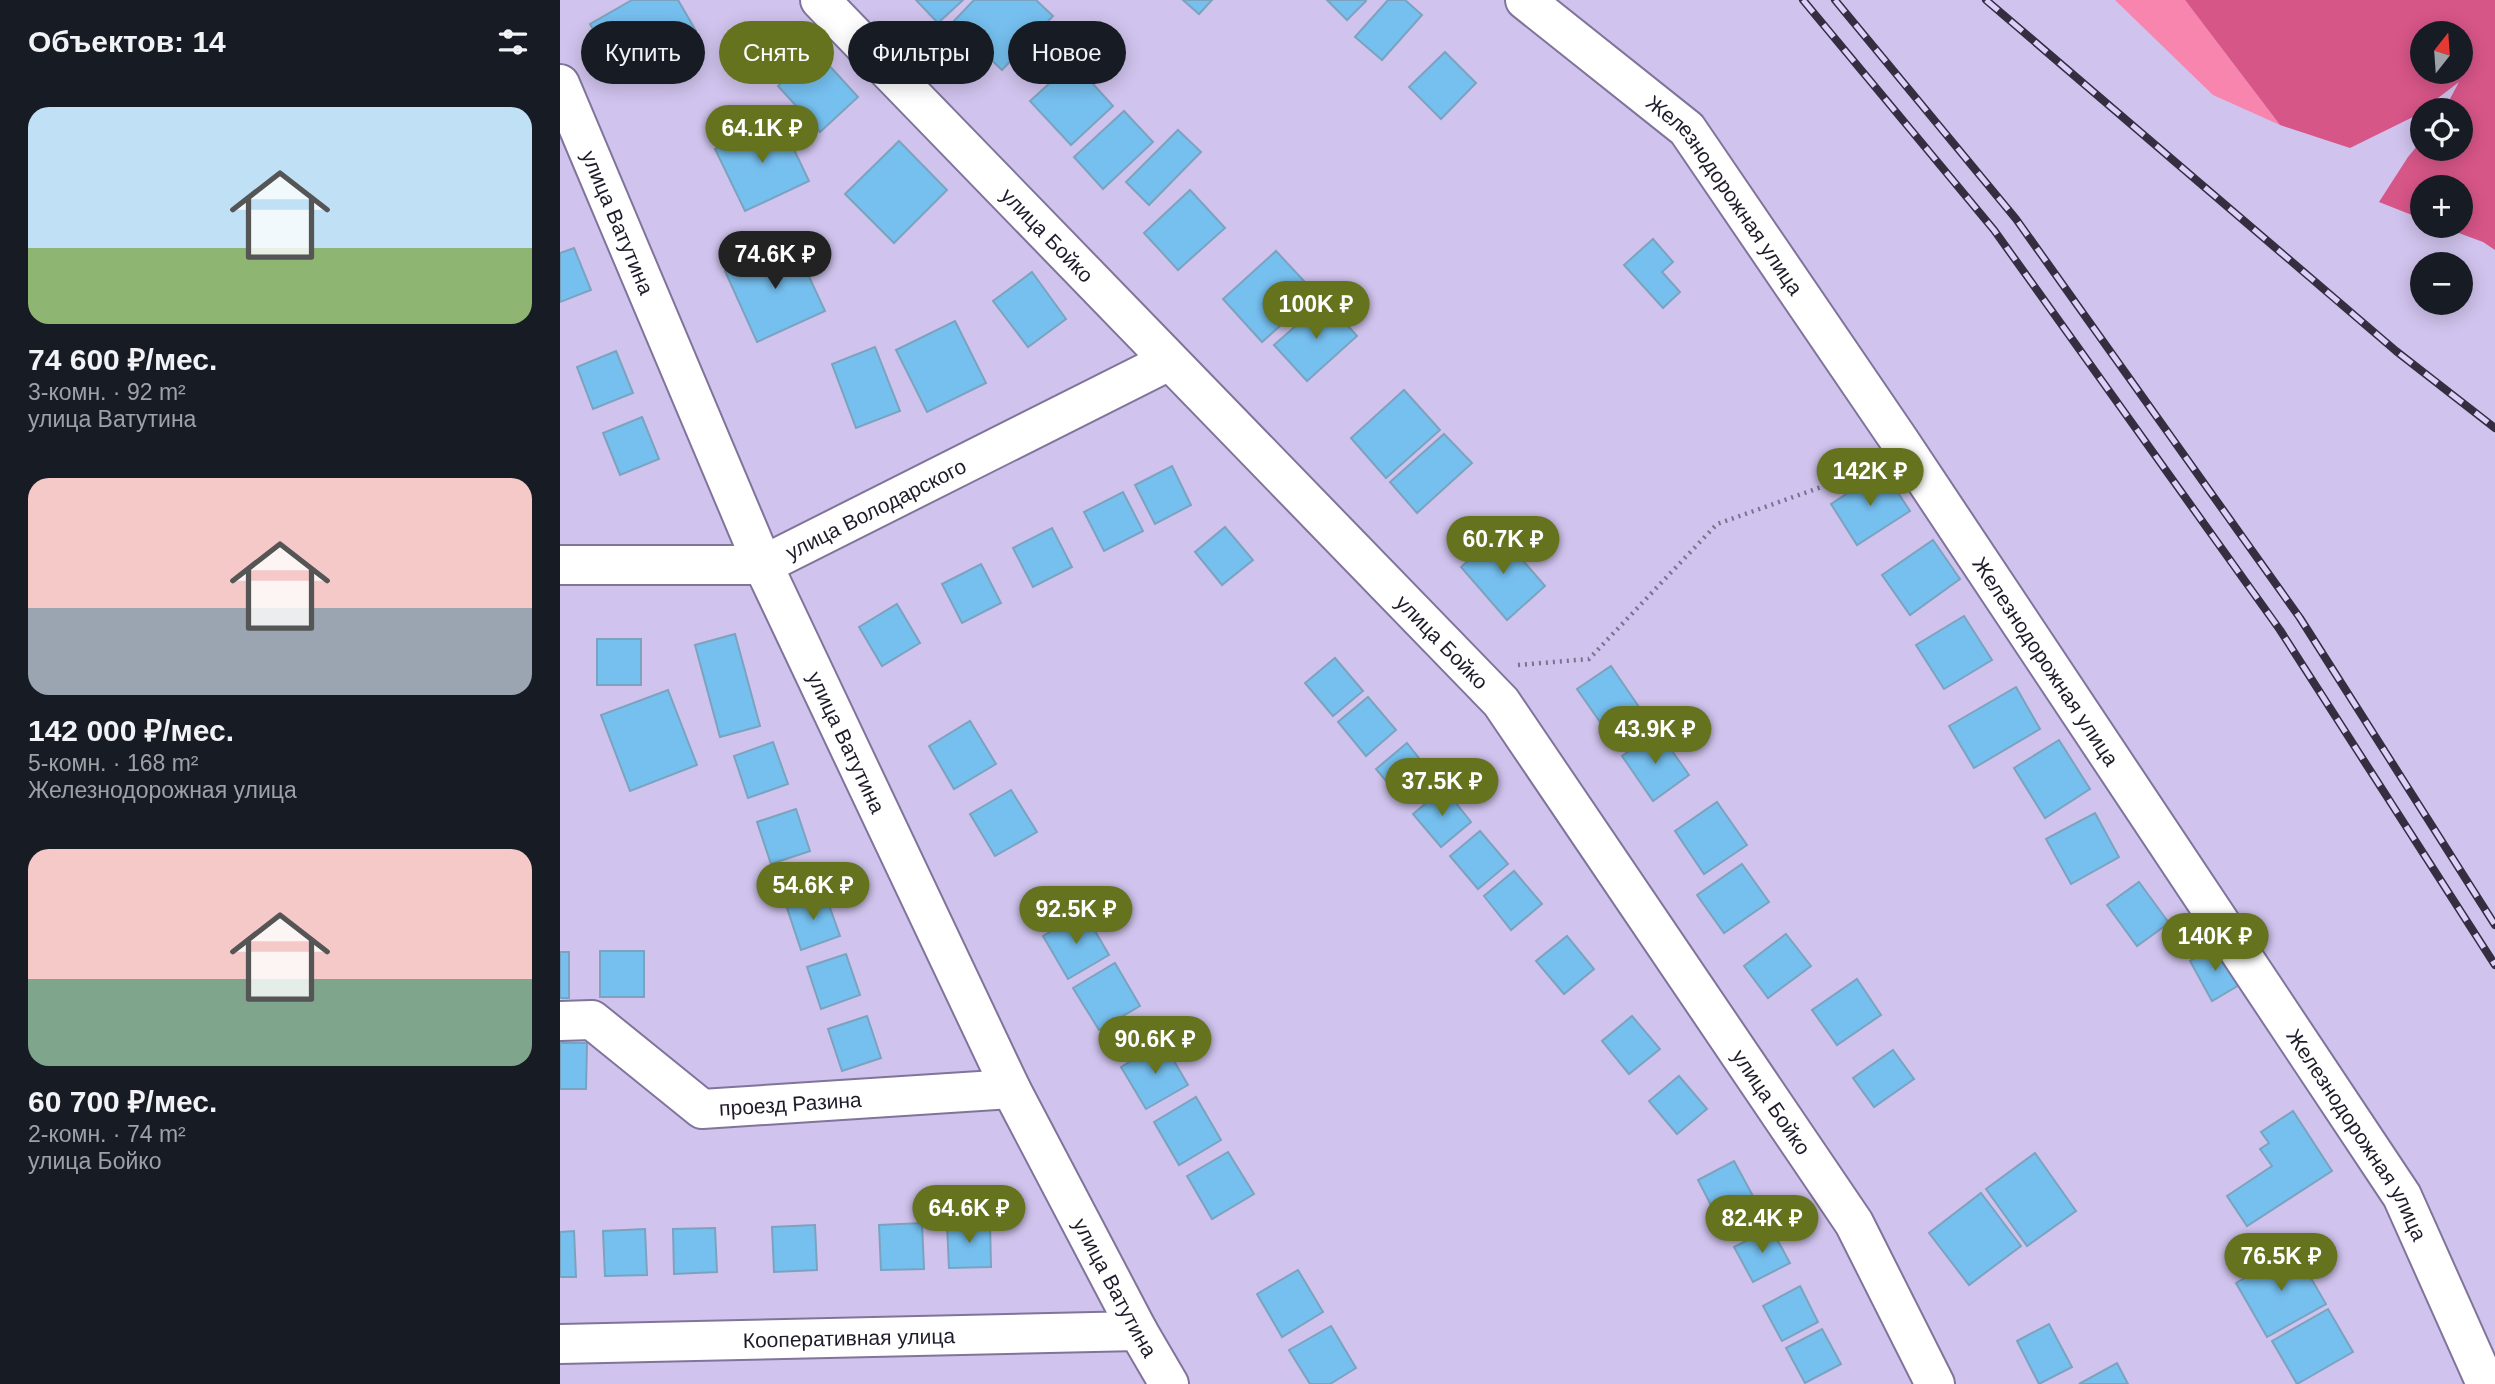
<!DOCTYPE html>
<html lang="ru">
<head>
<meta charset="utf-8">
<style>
	body { margin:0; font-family:Helvetica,sans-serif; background:#242831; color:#f1f3f6; height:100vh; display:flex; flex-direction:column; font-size:26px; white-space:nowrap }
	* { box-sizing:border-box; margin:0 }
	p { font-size:23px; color:#9ea1a6 }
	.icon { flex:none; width:38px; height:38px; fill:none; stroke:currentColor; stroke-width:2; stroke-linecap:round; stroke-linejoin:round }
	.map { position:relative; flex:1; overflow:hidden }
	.sheet { display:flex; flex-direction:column; background:#171b24; width:560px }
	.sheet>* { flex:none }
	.hud { position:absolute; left:21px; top:21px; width:665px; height:63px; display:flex; gap:14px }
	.needle { width:46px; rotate:17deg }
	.fabs { position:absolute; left:1850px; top:21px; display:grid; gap:14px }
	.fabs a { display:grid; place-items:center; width:63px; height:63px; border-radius:50%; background:#171b24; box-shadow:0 4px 18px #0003; font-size:35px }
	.price { position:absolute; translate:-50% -60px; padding:0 16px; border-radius:24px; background:#65731f; color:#fff; font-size:23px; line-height:46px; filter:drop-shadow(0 2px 4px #0008) }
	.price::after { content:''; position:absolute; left:50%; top:42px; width:21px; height:16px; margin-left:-10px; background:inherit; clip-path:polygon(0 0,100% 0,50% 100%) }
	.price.current { background:#222; color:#fff }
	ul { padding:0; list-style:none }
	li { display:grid; align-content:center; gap:14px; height:371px; padding:0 28px }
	li span { display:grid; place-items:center; height:217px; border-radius:21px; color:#555 }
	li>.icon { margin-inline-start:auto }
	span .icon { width:126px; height:126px; fill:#fffc; stroke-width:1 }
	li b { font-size:30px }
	h2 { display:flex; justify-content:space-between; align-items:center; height:84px; padding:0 28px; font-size:30px }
	.pill { padding:0 24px; border-radius:32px; background:#171b24; box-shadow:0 4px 18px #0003; font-size:24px; line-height:63px }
	.pill.current { background:#65731f; color:#fff }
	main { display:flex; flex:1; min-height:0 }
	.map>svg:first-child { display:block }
</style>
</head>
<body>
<main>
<section class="sheet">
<h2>Объектов: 14<svg class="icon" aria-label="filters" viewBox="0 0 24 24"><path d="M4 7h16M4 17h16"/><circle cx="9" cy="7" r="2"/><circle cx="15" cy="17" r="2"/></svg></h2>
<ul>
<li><span style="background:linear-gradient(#bfe0f5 65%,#8fb573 0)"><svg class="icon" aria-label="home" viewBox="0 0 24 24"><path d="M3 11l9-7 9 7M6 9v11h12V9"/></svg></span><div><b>74 600 ₽/мес.</b><p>3-комн. · 92 m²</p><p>улица Ватутина</p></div></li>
<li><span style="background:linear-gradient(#f6c9c9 60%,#9aa5b1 0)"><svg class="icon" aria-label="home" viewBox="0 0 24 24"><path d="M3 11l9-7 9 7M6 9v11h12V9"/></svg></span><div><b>142 000 ₽/мес.</b><p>5-комн. · 168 m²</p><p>Железнодорожная улица</p></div></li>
<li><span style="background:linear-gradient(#f6c9c9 60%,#7fa58c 0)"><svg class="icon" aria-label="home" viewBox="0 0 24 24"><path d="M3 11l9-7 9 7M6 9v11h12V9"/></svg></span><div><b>60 700 ₽/мес.</b><p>2-комн. · 74 m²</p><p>улица Бойко</p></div></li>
</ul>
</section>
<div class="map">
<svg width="1935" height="1384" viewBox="0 0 1935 1384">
	<rect width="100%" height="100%" fill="#d0c3ed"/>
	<path fill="#f885ad" d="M 1555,0 L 1625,0 L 1720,125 L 1653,95 Z"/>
	<path fill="#d75688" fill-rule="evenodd" d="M 1625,0 L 1935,0 L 1935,250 L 1923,242 L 1880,226 L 1900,226 L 1900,187 L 1862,187 L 1862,219 L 1819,202 L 1848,157 L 1862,140 L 1862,149 L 1900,149 L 1900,110 L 1884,110 L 1899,82 L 1853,117 L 1790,148 L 1720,125 ZM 1862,33 L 1900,33 L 1900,72 L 1862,72 Z"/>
	<g fill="#76c0f0" stroke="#7ba3bf" stroke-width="2">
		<path d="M 72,0 L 118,0 L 136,31 L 60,75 L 30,24 Z"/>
		<path d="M 356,0 L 403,0 L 378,23 Z"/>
		<path d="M 414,0 L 476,0 L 493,16 L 442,70 L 392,23 Z"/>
		<path d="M 623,0 L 652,0 L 639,14 Z"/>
		<path d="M 767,0 L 805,0 L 806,1 L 787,20 Z"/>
		<path d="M 828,0 L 845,0 L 862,15 L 822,60 L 795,37 Z"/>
		<path d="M 256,51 L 298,97 L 260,132 L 218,86 Z"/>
		<path d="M 885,52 L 916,83 L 881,119 L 849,87 Z"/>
		<path d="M 513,62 L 553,106 L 511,145 L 470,101 Z"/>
		<path d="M 564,111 L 593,142 L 543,189 L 514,157 Z"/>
		<path d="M 219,118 L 249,181 L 185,211 L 155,149 Z"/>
		<path d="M 618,130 L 641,152 L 589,205 L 566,182 Z"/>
		<path d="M 339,141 L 387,190 L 334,243 L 285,194 Z"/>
		<path d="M 630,190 L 665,228 L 618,270 L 584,233 Z"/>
		<path d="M 1093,239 L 1113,262 L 1102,272 L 1120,292 L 1103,308 L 1064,265 Z"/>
		<path d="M 232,240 L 265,311 L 197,342 L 165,271 Z"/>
		<path d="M 14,248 L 31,290 L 0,302 L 0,253 Z"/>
		<path d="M 716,251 L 756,294 L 702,342 L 663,299 Z"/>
		<path d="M 472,272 L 506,319 L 468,347 L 433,301 Z"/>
		<path d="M 765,300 L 797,336 L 747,381 L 714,345 Z"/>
		<path d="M 395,321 L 426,383 L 367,412 L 336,350 Z"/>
		<path d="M 315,347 L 340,411 L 296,428 L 272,364 Z"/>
		<path d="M 56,351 L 73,393 L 33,409 L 17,367 Z"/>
		<path d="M 844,390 L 880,430 L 826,478 L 791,438 Z"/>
		<path d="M 82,417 L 99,459 L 60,475 L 43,433 Z"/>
		<path d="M 884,434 L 912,463 L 857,513 L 830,482 Z"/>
		<path d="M 612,466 L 631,505 L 595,524 L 575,485 Z"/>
		<path d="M 1323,470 L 1350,511 L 1297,545 L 1271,504 Z"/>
		<path d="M 563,492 L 583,531 L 544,551 L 524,512 Z"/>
		<path d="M 665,527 L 693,560 L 662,585 L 635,552 Z"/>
		<path d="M 492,528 L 512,567 L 473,587 L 453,548 Z"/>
		<path d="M 939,533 L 985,586 L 947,620 L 901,567 Z"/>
		<path d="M 1373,540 L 1400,579 L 1350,615 L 1322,575 Z"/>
		<path d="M 421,564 L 441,603 L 402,623 L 382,584 Z"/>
		<path d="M 337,604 L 360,643 L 322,666 L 299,627 Z"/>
		<path d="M 1404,616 L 1432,660 L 1384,689 L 1356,645 Z"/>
		<path d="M 175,634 L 200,726 L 160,737 L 135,645 Z"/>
		<rect x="37" y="639" width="44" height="46"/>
		<path d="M 775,658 L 803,691 L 773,716 L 745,683 Z"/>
		<path d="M 1051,666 L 1081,710 L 1047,732 L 1017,689 Z"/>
		<path d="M 1456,687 L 1480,729 L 1414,768 L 1389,726 Z"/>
		<path d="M 108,690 L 137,765 L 70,791 L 41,715 Z"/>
		<path d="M 808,697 L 836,730 L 806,756 L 778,722 Z"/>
		<path d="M 410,721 L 436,764 L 394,789 L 369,746 Z"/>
		<path d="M 1098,731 L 1129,775 L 1093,801 L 1062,756 Z"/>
		<path d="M 1499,740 L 1530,789 L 1485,818 L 1454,768 Z"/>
		<path d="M 213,742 L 228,784 L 188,798 L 174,756 Z"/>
		<path d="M 847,743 L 874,777 L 844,802 L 816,769 Z"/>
		<path d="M 884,788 L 911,822 L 881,847 L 853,814 Z"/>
		<path d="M 451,790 L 477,832 L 435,856 L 410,814 Z"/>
		<path d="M 1157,802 L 1187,845 L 1144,874 L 1115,831 Z"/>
		<path d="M 236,809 L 250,851 L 211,864 L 197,822 Z"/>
		<path d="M 1535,813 L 1559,857 L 1511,884 L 1486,839 Z"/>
		<path d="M 920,831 L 948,864 L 918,889 L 890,856 Z"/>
		<path d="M 1182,864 L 1209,902 L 1164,933 L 1137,895 Z"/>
		<path d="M 954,871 L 982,904 L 951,930 L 924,896 Z"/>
		<path d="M 1579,882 L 1609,923 L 1577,946 L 1547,905 Z"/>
		<path d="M 265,894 L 280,936 L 241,950 L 227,908 Z"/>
		<path d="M 524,912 L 549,955 L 508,979 L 483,936 Z"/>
		<path d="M 1226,934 L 1251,966 L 1208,998 L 1184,966 Z"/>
		<path d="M 1007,936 L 1034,969 L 1004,994 L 976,961 Z"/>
		<path d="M 1658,945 L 1681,984 L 1652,1001 L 1630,961 Z"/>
		<rect x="40" y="951" width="44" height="46"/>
		<rect x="0" y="952" width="9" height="46"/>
		<path d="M 286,954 L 300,995 L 261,1009 L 247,967 Z"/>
		<path d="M 555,963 L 580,1006 L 539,1030 L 513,988 Z"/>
		<path d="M 1297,979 L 1321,1015 L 1277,1045 L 1252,1010 Z"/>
		<path d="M 307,1016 L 321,1058 L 282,1071 L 268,1029 Z"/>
		<path d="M 1072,1016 L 1100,1049 L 1069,1074 L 1042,1041 Z"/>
		<path d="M 603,1042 L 628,1085 L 586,1109 L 561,1067 Z"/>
		<path d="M 0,1043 L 27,1043 L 26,1089 L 0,1089 Z"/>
		<path d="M 1333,1050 L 1354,1079 L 1314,1107 L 1293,1078 Z"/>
		<path d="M 1119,1076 L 1147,1109 L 1117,1134 L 1089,1101 Z"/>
		<path d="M 636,1097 L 661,1140 L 619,1165 L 594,1122 Z"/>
		<path d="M 1733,1111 L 1772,1171 L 1687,1226 L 1667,1196 L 1712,1166 L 1700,1149 L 1709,1143 L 1701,1132 Z"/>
		<path d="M 668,1152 L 694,1194 L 652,1219 L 627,1176 Z"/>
		<path d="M 1475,1153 L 1516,1211 L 1467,1246 L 1426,1189 Z"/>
		<path d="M 1174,1161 L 1193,1196 L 1156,1215 L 1138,1180 Z"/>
		<path d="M 1421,1193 L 1461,1246 L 1409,1285 L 1369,1233 Z"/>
		<path d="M 430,1222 L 431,1267 L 389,1268 L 387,1224 Z"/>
		<path d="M 362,1223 L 364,1269 L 321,1270 L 319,1225 Z"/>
		<path d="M 255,1225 L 257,1270 L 214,1272 L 212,1227 Z"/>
		<path d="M 155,1228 L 157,1272 L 114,1274 L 113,1229 Z"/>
		<path d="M 1211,1228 L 1230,1263 L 1193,1282 L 1174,1247 Z"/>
		<path d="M 85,1229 L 87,1275 L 45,1276 L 43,1231 Z"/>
		<path d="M 14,1231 L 16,1277 L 0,1277 L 0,1232 Z"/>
		<path d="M 1734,1249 L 1766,1304 L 1707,1337 L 1676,1283 Z"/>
		<path d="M 738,1270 L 763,1312 L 722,1337 L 697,1294 Z"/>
		<path d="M 1240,1286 L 1258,1322 L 1222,1341 L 1203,1306 Z"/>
		<path d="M 1768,1309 L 1793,1352 L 1737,1384 L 1712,1341 Z"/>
		<path d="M 1489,1324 L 1512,1367 L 1479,1384 L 1457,1341 Z"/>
		<path d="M 771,1326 L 796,1368 L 770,1384 L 750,1384 L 729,1350 Z"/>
		<path d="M 1262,1329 L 1281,1364 L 1245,1383 L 1226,1348 Z"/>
		<path d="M 1557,1363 L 1568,1384 L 1519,1384 Z"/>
	</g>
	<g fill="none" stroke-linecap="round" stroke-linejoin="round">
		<defs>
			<g id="street">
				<path id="s1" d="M 260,0 L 941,702 L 1294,1223 L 1375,1384"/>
				<path id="s2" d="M 965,0 L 1127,129 L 1339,440 L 1842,1196 L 1926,1384"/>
				<path id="s3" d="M 0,84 L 203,565 L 451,1089 L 578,1331 L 609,1384"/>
				<path id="s4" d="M 0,565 L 203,565 L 609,361"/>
				<path id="s5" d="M 0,1021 L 32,1020 L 142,1109 L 451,1089"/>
				<path id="s6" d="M 0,1344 L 578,1331"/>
			</g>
		</defs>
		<use href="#street" stroke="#80749b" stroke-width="42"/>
		<path stroke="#7b728e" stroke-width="4.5" stroke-dasharray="2 5" stroke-linecap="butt" d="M 958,665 L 1029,659 L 1157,524 L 1270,484 L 1308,460"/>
		<use href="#street" stroke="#fff" stroke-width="38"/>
		<defs>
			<g id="rail">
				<path d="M 1243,0 L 1434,230 L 1720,630 L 1935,965"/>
				<path d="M 1275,0 L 1456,219 L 1740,618 L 1935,925"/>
				<path d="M 1426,0 L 1836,351 L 1935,428"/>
			</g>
		</defs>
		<use href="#rail" stroke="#342e40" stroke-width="8"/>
		<use href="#rail" stroke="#ddd0fa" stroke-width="5" stroke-dasharray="16" stroke-linecap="butt"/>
	</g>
	<g text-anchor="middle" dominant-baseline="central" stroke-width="7" stroke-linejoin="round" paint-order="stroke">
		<g font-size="21" fill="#201b2a" stroke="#ddd0fa">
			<text stroke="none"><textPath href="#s2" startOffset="282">Железнодорожная улица</textPath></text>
			<text stroke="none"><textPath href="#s3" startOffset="150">улица Ватутина</textPath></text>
			<text stroke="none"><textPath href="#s1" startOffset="327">улица Бойко</textPath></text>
			<text stroke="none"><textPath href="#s4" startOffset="329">улица Володарского</textPath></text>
			<text stroke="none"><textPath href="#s1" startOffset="894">улица Бойко</textPath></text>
			<text stroke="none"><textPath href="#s2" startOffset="849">Железнодорожная улица</textPath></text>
			<text stroke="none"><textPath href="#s3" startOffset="718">улица Ватутина</textPath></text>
			<text stroke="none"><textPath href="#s1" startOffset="1461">улица Бойко</textPath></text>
			<text stroke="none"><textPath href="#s5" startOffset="262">проезд Разина</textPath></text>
			<text stroke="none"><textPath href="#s2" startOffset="1416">Железнодорожная улица</textPath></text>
			<text stroke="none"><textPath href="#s3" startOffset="1326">улица Ватутина</textPath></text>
			<text stroke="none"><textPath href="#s6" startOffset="289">Кооперативная улица</textPath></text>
		</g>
	</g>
</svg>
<div class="fabs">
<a><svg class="needle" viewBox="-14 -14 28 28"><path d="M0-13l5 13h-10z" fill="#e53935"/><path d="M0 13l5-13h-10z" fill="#9ea1a6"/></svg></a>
<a><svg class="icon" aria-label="locate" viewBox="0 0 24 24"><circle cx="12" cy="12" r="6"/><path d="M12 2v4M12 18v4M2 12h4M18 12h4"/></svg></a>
<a>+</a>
<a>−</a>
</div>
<b class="price" style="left:202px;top:165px">64.1K ₽</b>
<b class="price current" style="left:215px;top:291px">74.6K ₽</b>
<b class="price" style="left:756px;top:341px">100K ₽</b>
<b class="price" style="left:1310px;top:508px">142K ₽</b>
<b class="price" style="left:943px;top:576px">60.7K ₽</b>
<b class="price" style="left:1095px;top:766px">43.9K ₽</b>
<b class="price" style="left:882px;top:818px">37.5K ₽</b>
<b class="price" style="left:253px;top:922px">54.6K ₽</b>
<b class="price" style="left:516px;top:946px">92.5K ₽</b>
<b class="price" style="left:1655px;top:973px">140K ₽</b>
<b class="price" style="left:595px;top:1076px">90.6K ₽</b>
<b class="price" style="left:409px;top:1245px">64.6K ₽</b>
<b class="price" style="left:1202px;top:1255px">82.4K ₽</b>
<b class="price" style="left:1721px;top:1293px">76.5K ₽</b>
<div class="hud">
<a class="pill">Купить</a>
<a class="pill current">Снять</a>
<a class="pill">Фильтры</a>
<a class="pill">Новое</a>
</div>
</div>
</main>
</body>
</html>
